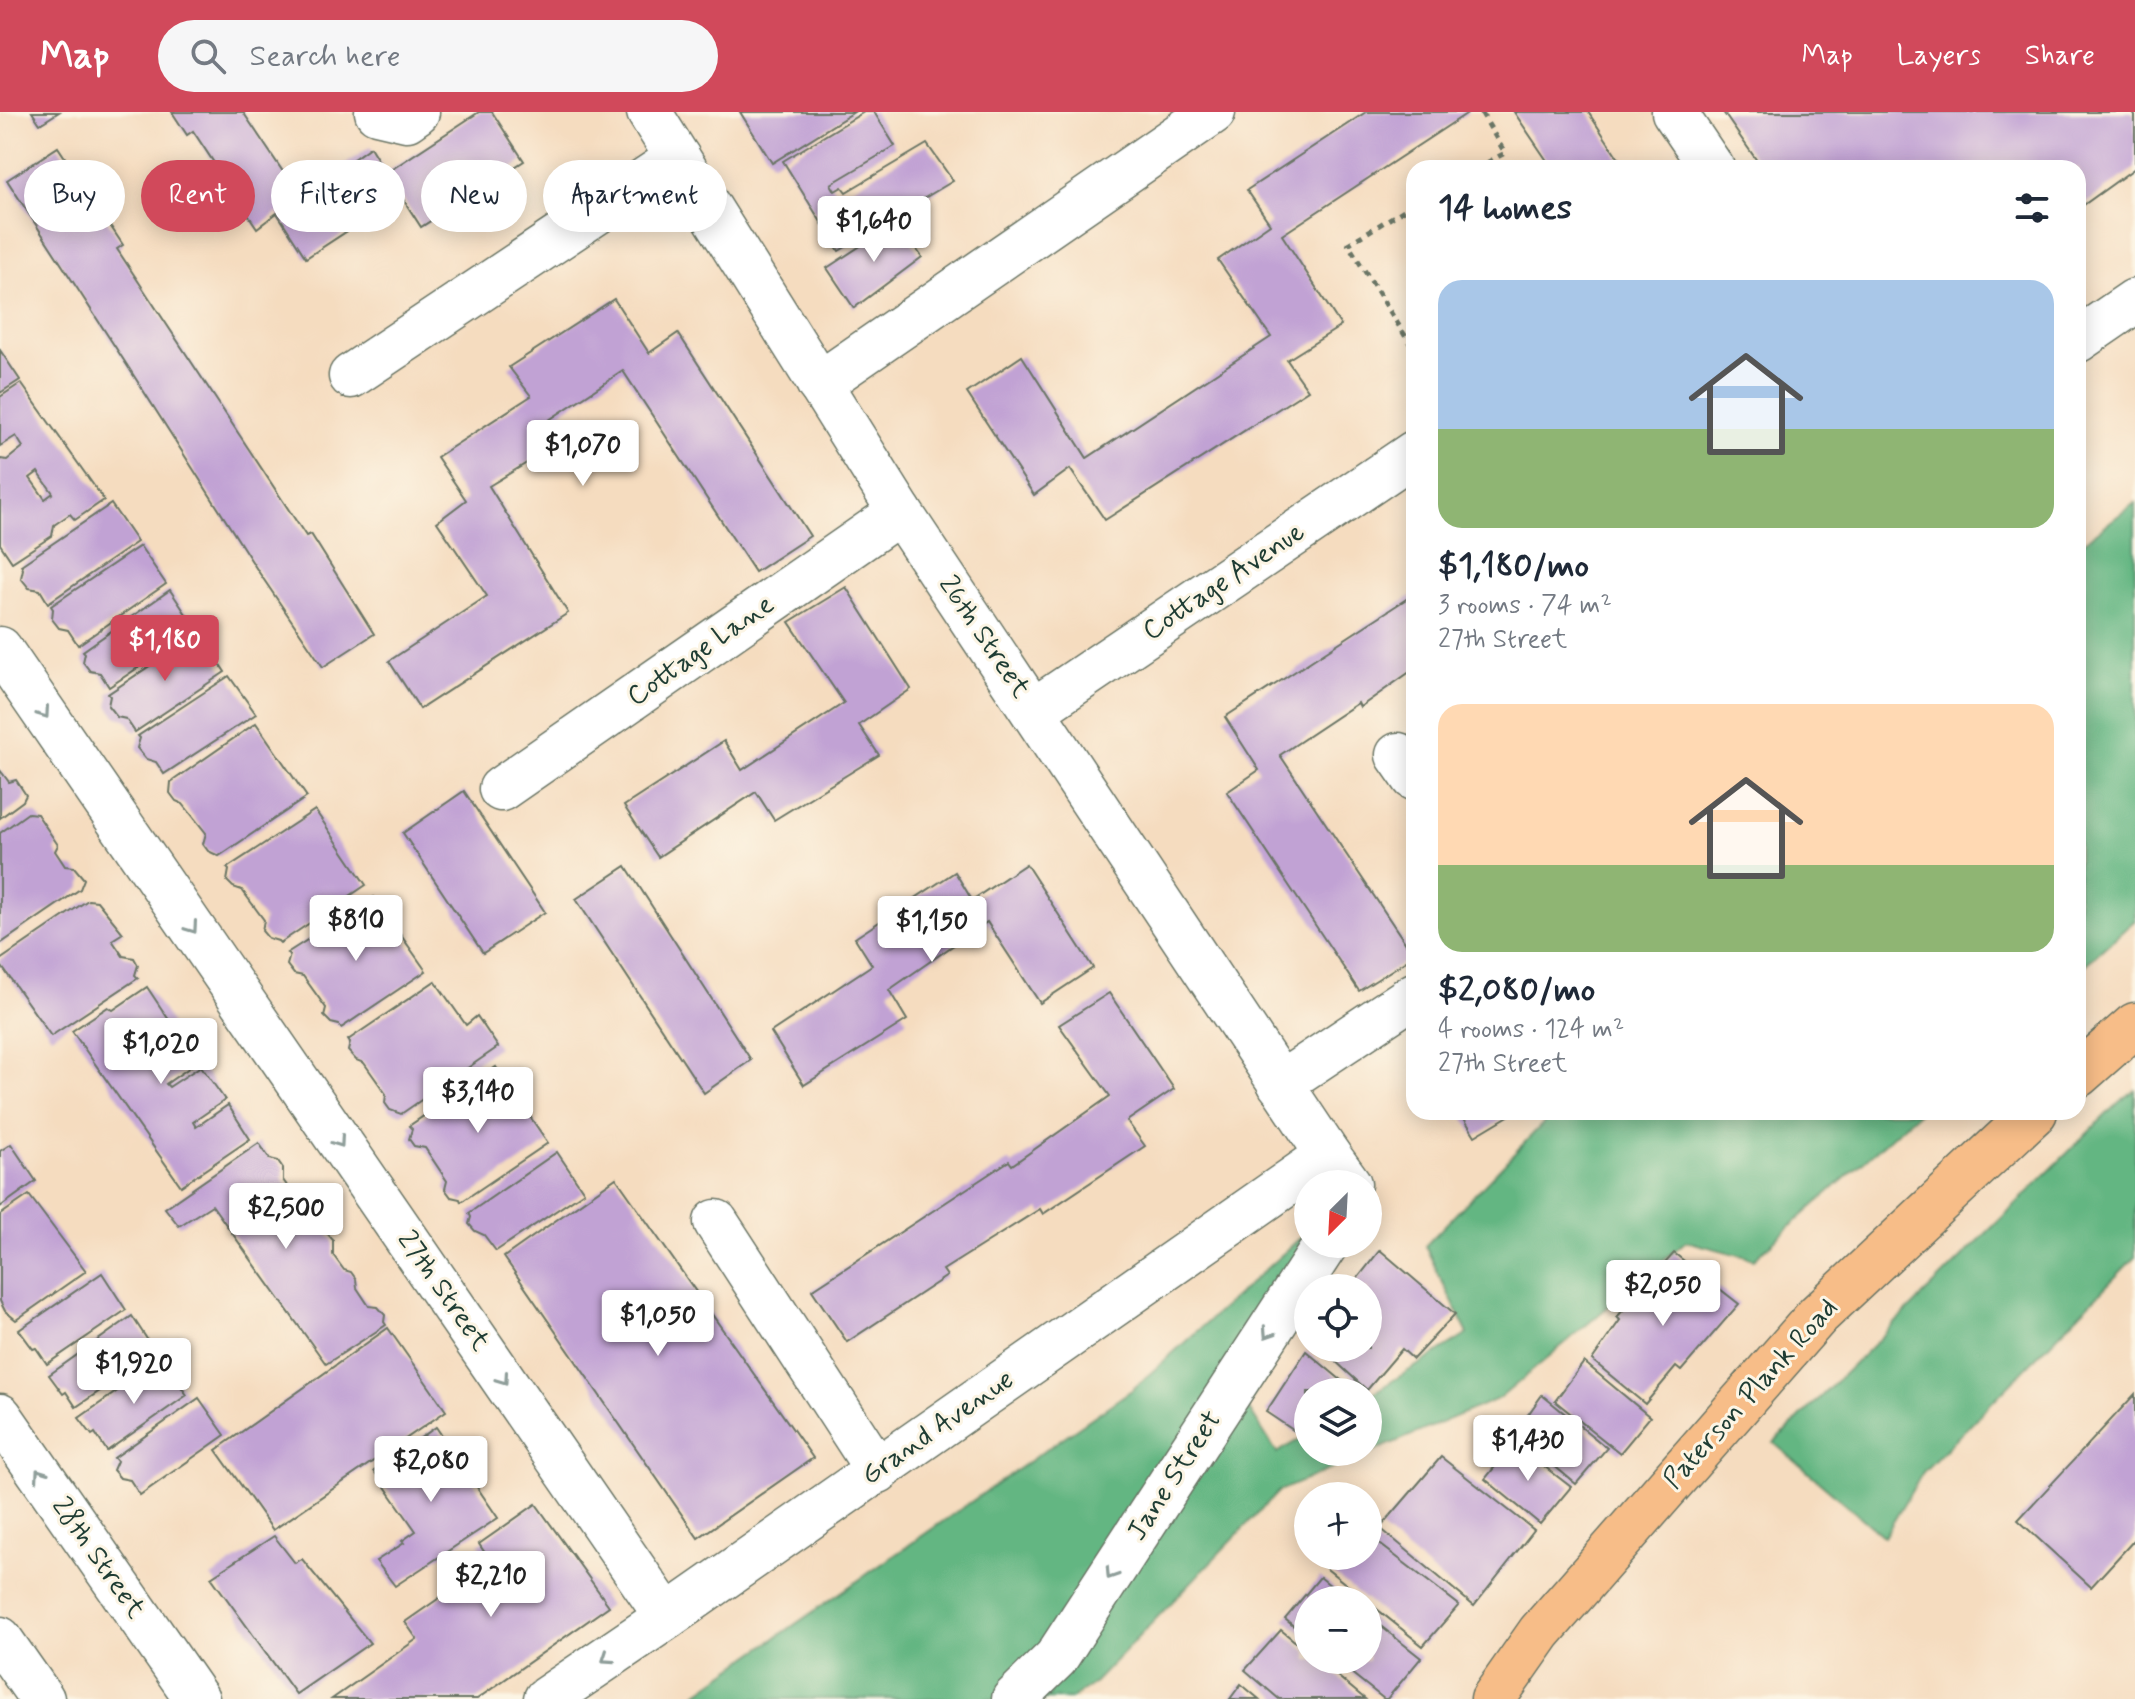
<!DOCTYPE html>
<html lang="en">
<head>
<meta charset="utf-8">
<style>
	body { margin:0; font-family:Mynerve,sans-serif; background:#f6f6f7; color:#1f2937; height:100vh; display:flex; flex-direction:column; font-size:30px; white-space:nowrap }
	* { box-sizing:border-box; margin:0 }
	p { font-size:26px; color:#747a83 }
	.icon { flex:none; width:44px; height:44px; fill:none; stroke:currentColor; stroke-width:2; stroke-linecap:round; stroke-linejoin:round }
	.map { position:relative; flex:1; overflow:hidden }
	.drawer { position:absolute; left:1406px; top:48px; width:680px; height:960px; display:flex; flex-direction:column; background:#fff; border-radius:24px; box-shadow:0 4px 20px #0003 }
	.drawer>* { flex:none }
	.guide { position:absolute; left:24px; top:48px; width:760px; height:72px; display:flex; gap:16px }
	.needle { width:52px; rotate:204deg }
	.tools { position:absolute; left:1294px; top:1058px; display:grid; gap:16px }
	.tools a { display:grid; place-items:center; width:88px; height:88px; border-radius:50%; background:#fff; box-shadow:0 4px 20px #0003; font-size:40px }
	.price { position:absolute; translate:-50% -68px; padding:0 18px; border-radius:8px; background:#fff; color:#222; font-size:26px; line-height:52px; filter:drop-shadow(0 2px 4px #0008) }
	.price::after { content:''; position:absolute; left:50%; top:48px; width:24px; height:18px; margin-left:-12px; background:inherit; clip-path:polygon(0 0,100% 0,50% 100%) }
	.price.on { background:#d1495b; color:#fff }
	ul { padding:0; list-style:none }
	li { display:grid; align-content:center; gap:16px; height:424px; padding:0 32px }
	li span { display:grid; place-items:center; height:248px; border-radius:24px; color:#555 }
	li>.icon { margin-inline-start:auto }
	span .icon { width:144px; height:144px; fill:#fffc; stroke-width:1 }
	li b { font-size:34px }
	h2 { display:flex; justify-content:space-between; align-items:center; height:96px; padding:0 32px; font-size:34px }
	.pill { padding:0 28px; border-radius:36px; background:#fff; box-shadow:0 4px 20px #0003; font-size:28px; line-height:72px }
	.pill.on { background:#d1495b; color:#fff }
	header { display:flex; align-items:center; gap:48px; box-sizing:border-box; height:112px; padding:0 40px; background:#d1495b; color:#fff }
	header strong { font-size:38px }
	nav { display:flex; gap:44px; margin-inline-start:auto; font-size:28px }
	.search { width:560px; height:72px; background:#f6f6f7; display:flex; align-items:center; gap:20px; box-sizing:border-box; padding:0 28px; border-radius:44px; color:#747a83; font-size:30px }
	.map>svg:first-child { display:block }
</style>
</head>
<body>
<header>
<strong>Map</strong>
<div class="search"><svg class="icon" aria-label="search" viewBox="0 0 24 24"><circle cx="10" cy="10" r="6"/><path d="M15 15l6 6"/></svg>Search here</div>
<nav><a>Map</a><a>Layers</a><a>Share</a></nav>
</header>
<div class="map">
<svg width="2135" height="1587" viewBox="0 0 2135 1587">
	<rect width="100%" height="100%" fill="#fcf5e5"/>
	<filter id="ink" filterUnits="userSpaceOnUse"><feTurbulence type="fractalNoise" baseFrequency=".0125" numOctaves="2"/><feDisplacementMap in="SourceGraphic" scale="16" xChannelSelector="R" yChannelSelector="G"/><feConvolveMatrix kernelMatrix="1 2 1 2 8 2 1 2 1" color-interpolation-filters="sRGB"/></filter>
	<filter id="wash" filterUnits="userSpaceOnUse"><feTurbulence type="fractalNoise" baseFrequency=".006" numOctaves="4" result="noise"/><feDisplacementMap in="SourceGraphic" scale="32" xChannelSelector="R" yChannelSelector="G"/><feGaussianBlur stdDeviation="1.8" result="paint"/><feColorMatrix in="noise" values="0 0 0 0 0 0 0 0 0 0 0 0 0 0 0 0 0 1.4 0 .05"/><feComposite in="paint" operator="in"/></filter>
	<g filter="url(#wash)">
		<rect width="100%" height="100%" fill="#f5dcbf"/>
		<g fill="#64b682" stroke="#427a5b" stroke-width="2">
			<path d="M 2135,391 L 2135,808 L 2078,859 L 2078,434 Z"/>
			<path d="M 2135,978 L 2135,1145 L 1923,1360 L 1884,1425 L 1774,1331 L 2118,991 Z"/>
			<path d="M 1554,1000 L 1919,1000 L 1754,1147 L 1686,1129 L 1500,1286 L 1279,1379 L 1093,1572 L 1071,1587 L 688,1587 L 1133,1277 L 1308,1119 L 1308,1193 L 1247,1294 L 1277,1341 L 1308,1322 L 1308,1340 L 1368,1340 L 1368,1284 L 1468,1222 L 1425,1134 Z"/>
		</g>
		<g id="blocks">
			<g fill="#c1a2d4" fill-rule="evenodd">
				<path d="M 32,0 L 59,0 L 40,12 Z"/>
				<path d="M 172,0 L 243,0 L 300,85 L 370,35 L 386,61 L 479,0 L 492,0 L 524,49 L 421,115 L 401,84 L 306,146 L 277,101 L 257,116 L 193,19 L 187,23 Z"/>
				<path d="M 740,0 L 854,0 L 772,51 Z"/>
				<path d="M 864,0 L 874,0 L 895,34 L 831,72 L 835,79 L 842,75 L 846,80 L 927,32 L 953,69 L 901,100 L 897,94 L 886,100 L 890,108 L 839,139 L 783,49 Z"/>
				<path d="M 1366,0 L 1469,0 L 1282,123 L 1341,214 L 1287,248 L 1308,278 L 1105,408 L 1070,357 L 1034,383 L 967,281 L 1022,244 L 1087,346 L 1271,225 L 1218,148 L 1270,112 L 1247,78 Z"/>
				<path d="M 1514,0 L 1588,0 L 1625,56 L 1552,56 Z"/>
				<path d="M 1723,0 L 2132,0 L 2135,4 L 2135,56 L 2078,97 L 2078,56 L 1762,56 Z"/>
				<path d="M 58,35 L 123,133 L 117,137 L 306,424 L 311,422 L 374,522 L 323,555 L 258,459 L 134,264 L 7,68 Z"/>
				<path d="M 897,110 L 922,145 L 854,196 L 827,156 Z"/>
				<path d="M 614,187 L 649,241 L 678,221 L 810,424 L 755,460 L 623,259 L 549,308 L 563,329 L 489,374 L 568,501 L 420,597 L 389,549 L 487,484 L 437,410 L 466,388 L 437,345 L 531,284 L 509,255 Z"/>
				<path d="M 0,238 L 20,268 L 0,281 Z"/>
				<path d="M 21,271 L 104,388 L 75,408 L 70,402 L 54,413 L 52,424 L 12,450 L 0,432 L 0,347 L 7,348 L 23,335 L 16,324 L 0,334 L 0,285 ZM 38,360 L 53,381 L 45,387 L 30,366 Z"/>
				<path d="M 111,392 L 137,430 L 48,491 L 40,478 L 29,476 L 21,466 L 23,457 L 21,453 Z"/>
				<path d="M 140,434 L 166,472 L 78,533 L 68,518 L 59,516 L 52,507 L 53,497 L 51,494 Z"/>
				<path d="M 846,475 L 911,577 L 859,613 L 879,643 L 774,708 L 756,680 L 658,745 L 624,694 L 724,629 L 742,658 L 844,591 L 789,510 Z"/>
				<path d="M 170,478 L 196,517 L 109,575 L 100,561 L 90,559 L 83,550 L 85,541 L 83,539 Z"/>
				<path d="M 1414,482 L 1414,557 L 1360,595 L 1358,591 L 1280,643 L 1414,844 L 1359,879 L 1227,680 L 1259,658 L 1225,605 Z"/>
				<path d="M 199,521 L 225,560 L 135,620 L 126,607 L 117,605 L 108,594 L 110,584 L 108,582 Z"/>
				<path d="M 229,564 L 256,602 L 164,662 L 156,650 L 146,647 L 137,636 L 140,626 L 138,624 Z"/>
				<path d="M 256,611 L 307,685 L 219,744 L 208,739 L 203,732 L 206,721 L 183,692 L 176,689 L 170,681 L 171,670 Z"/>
				<path d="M 0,658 L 9,670 L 16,668 L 26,683 L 23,689 L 0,706 Z"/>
				<path d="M 464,679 L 545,800 L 483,841 L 403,721 Z"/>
				<path d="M 315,698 L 366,773 L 280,831 L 278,829 L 268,826 L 262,819 L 264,808 L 242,778 L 233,775 L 227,769 L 229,758 L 227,756 Z"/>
				<path d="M 28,701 L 37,702 L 58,733 L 55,739 L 65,754 L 74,755 L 84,767 L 80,777 L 0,832 L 0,721 Z"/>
				<path d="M 1026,752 L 1093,856 L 1040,891 L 987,810 L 889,878 L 907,908 L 804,973 L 771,920 L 872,853 L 855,826 L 955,760 L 972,788 Z"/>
				<path d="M 626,754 L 751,948 L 704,981 L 576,787 Z"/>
				<path d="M 374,785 L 426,859 L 341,916 L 339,913 L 331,911 L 324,904 L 326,896 L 303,864 L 294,862 L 287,853 L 290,843 L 287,841 Z"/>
				<path d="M 88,788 L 97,789 L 123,821 L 112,828 L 123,844 L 134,846 L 138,853 L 135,863 L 138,866 L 51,924 L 0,852 L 0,848 Z"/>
				<path d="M 435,869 L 466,913 L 477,904 L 498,935 L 401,1002 L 390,998 L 385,991 L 386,982 L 364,951 L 356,948 L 348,939 L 350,931 L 348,928 Z"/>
				<path d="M 147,875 L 171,911 L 139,933 L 142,936 L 173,915 L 196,951 L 166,972 L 169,975 L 201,954 L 225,988 L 193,1010 L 196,1015 L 228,993 L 250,1027 L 181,1074 L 72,919 L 108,895 L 113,898 Z"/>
				<path d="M 1109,881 L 1174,977 L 1127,1009 L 1145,1034 L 1043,1102 L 1040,1097 L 943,1158 L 947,1164 L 847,1230 L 812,1178 L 1009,1049 L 1012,1053 L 1110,984 L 1059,913 Z"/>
				<path d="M 496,955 L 548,1031 L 461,1090 L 460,1087 L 451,1085 L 445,1077 L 447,1069 L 425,1036 L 414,1034 L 409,1027 L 412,1017 L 409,1014 Z"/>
				<path d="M 1460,1000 L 1515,1000 L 1475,1024 Z"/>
				<path d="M 259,1031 L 270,1047 L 278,1049 L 283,1056 L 283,1068 L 295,1085 L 302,1087 L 307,1093 L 308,1107 L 317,1118 L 327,1121 L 333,1128 L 333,1143 L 344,1158 L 351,1160 L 356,1167 L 357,1176 L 369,1194 L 378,1195 L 385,1203 L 384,1210 L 386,1213 L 326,1252 L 212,1093 L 179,1114 L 165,1096 Z"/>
				<path d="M 11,1032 L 36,1069 L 0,1095 L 0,1039 Z"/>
				<path d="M 557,1040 L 584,1080 L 496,1139 L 484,1123 L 475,1119 L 469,1112 L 471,1105 L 469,1101 Z"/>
				<path d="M 616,1066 L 813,1346 L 698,1426 L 504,1145 Z"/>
				<path d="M 29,1083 L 86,1159 L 16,1208 L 5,1199 L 0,1189 L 0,1103 Z"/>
				<path d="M 1380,1138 L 1455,1202 L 1413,1247 L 1402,1237 L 1367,1278 L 1321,1236 L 1368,1236 L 1368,1176 L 1350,1176 Z"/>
				<path d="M 1674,1141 L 1739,1192 L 1681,1259 L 1676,1255 L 1645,1292 L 1592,1248 L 1620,1208 L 1617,1205 Z"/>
				<path d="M 102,1161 L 126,1198 L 47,1252 L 36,1236 L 33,1237 L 19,1218 Z"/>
				<path d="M 132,1204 L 156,1241 L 76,1295 L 66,1280 L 63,1282 L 49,1263 Z"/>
				<path d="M 388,1216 L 446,1299 L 273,1418 L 216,1338 Z"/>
				<path d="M 1306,1239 L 1347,1273 L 1340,1280 L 1308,1280 L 1308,1313 L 1299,1322 L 1266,1300 Z"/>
				<path d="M 162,1248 L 187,1283 L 107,1339 L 95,1321 L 92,1323 L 79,1306 Z"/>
				<path d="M 1584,1250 L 1650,1305 L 1620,1341 L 1555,1289 Z"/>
				<path d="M 2135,1282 L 2135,1427 L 2091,1475 L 2018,1408 Z"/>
				<path d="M 1542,1283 L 1607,1336 L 1576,1372 L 1515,1321 Z"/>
				<path d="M 199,1286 L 225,1323 L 140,1383 L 130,1368 L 120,1366 L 113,1358 L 117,1349 L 114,1346 Z"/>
				<path d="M 436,1315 L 498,1406 L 395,1474 L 376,1449 L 404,1431 L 402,1429 L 416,1419 L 374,1359 Z"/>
				<path d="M 1514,1331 L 1571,1375 L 1540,1412 L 1485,1367 Z"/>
				<path d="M 1441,1345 L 1534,1418 L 1474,1494 L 1380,1416 Z"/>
				<path d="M 536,1392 L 609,1494 L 477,1587 L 332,1587 L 417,1527 L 405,1510 L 491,1450 L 479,1432 Z"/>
				<path d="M 1368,1423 L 1459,1493 L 1423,1534 L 1322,1453 L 1329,1444 L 1368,1444 Z"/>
				<path d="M 274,1424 L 295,1451 L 302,1447 L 370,1531 L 296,1582 L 211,1465 Z"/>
				<path d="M 1320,1465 L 1348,1488 L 1308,1488 L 1308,1526 L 1285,1507 Z"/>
				<path d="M 1368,1504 L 1421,1546 L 1387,1587 L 1384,1587 L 1335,1548 L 1368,1548 Z"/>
				<path d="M 1281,1518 L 1308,1540 L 1308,1548 L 1318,1548 L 1365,1587 L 1279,1587 L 1245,1558 Z"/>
				<path d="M 1241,1572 L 1259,1587 L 1230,1587 Z"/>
			</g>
		</g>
	</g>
	<g filter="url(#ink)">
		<use href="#blocks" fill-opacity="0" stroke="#6a7565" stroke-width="2"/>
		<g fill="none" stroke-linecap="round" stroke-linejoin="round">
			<defs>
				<g id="minor">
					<path d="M 377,0 L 407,7 L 417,0"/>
					<path d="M 649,0 L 900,400 L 1328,1043 L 1349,1072"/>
					<path d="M 1674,0 L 1712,56"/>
					<path d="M 2078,228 L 2135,189"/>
					<path d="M 351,264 L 678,46"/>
					<path d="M 819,272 L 1213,0"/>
					<path d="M 0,537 L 667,1505"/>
					<path d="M 1033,599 L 1414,341"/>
					<path d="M 1398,643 L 1414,666"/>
					<path d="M 501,677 L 900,400"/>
					<path d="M 1280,972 L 1414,883"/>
					<path d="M 716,1110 L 878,1359"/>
					<path d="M 0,1304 L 197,1587"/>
					<path d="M 0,1527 L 42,1587"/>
					<path d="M 546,1587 L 667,1505 L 1328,1043"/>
					<path d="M 1014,1587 L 1056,1546 L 1326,1132"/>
				</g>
				<g id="major">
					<path d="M 2078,963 L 2135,913"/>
					<path d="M 1493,1587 L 1540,1520 L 1818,1203 L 2035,1000"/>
				</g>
			</defs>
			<use href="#minor" stroke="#6a7565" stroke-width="47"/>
			<use href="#major" stroke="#6a7565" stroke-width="47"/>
			<g stroke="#6a7565" stroke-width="5" stroke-dasharray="6 6" stroke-linecap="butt">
				<path d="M 1477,56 L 1505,41 L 1481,0"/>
				<path d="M 1414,92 L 1348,132 L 1414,238"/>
			</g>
			<use href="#minor" stroke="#fff" stroke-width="44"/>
			<use href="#major" stroke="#f7bd88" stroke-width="44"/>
		</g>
		<defs><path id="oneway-chevron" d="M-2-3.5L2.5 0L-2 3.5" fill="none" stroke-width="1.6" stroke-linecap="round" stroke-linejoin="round" transform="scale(2)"/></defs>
		<g stroke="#8f9e9a">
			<use href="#oneway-chevron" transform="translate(44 601) rotate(55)"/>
			<use href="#oneway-chevron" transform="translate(192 816) rotate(55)"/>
			<use href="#oneway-chevron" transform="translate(339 1030) rotate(55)"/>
			<use href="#oneway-chevron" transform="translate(1268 1221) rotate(123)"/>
			<use href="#oneway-chevron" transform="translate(503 1267) rotate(55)"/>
			<use href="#oneway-chevron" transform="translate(40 1362) rotate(-125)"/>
			<use href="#oneway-chevron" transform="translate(1111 1462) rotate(123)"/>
			<use href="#oneway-chevron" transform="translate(607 1546) rotate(146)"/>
		</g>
	</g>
	<g text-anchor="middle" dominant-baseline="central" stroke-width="6" stroke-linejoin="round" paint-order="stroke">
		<g font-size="28" fill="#1f3d34" stroke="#fcf5e5">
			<text transform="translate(1224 470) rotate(-34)">Cottage Avenue</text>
			<text transform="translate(984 525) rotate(56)">26th Street</text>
			<text transform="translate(701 539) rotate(-35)">Cottage Lane</text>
			<text transform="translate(443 1179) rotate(55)">27th Street</text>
			<text transform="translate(1751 1282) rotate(-48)">Paterson Plank Road</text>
			<text transform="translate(938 1316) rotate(-35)">Grand Avenue</text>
			<text transform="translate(1175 1364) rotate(-57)">Jane Street</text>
			<text transform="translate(98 1446) rotate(55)">28th Street</text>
		</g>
	</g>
</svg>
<div class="tools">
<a><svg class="needle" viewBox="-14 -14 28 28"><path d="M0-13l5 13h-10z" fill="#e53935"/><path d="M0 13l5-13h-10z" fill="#747a83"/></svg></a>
<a><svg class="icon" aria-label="locate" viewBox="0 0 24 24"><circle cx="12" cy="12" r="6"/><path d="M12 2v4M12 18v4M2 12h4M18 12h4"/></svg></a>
<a><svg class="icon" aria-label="layers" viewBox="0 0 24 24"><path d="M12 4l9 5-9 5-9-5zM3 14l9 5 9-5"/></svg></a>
<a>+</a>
<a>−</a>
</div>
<b class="price" style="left:874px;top:152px">$1,640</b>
<b class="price" style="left:583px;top:376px">$1,070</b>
<b class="price on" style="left:165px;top:571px">$1,180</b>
<b class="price" style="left:356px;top:851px">$810</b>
<b class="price" style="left:932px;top:852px">$1,150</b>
<b class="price" style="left:161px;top:974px">$1,020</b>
<b class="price" style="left:478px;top:1023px">$3,140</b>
<b class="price" style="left:286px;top:1139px">$2,500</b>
<b class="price" style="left:1663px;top:1216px">$2,050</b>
<b class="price" style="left:658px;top:1246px">$1,050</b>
<b class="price" style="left:134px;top:1294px">$1,920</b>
<b class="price" style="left:1528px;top:1371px">$1,430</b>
<b class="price" style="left:431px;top:1392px">$2,080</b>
<b class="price" style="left:491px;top:1507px">$2,210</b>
<div class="guide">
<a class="pill">Buy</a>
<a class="pill on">Rent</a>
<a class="pill">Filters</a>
<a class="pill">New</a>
<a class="pill">Apartment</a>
</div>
<section class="drawer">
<h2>14 homes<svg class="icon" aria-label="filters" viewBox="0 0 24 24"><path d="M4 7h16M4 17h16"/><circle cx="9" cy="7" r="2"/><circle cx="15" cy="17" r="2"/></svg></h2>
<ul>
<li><span style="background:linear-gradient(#a9c7e8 60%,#8fb573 0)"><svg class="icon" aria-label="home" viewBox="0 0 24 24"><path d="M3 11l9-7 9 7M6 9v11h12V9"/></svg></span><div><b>$1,180/mo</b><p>3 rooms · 74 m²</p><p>27th Street</p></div></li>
<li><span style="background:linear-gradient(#ffd9b3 65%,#8fb573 0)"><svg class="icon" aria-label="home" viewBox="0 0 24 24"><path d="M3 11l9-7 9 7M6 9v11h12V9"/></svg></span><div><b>$2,080/mo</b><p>4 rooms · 124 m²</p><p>27th Street</p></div></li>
</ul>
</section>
</div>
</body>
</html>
